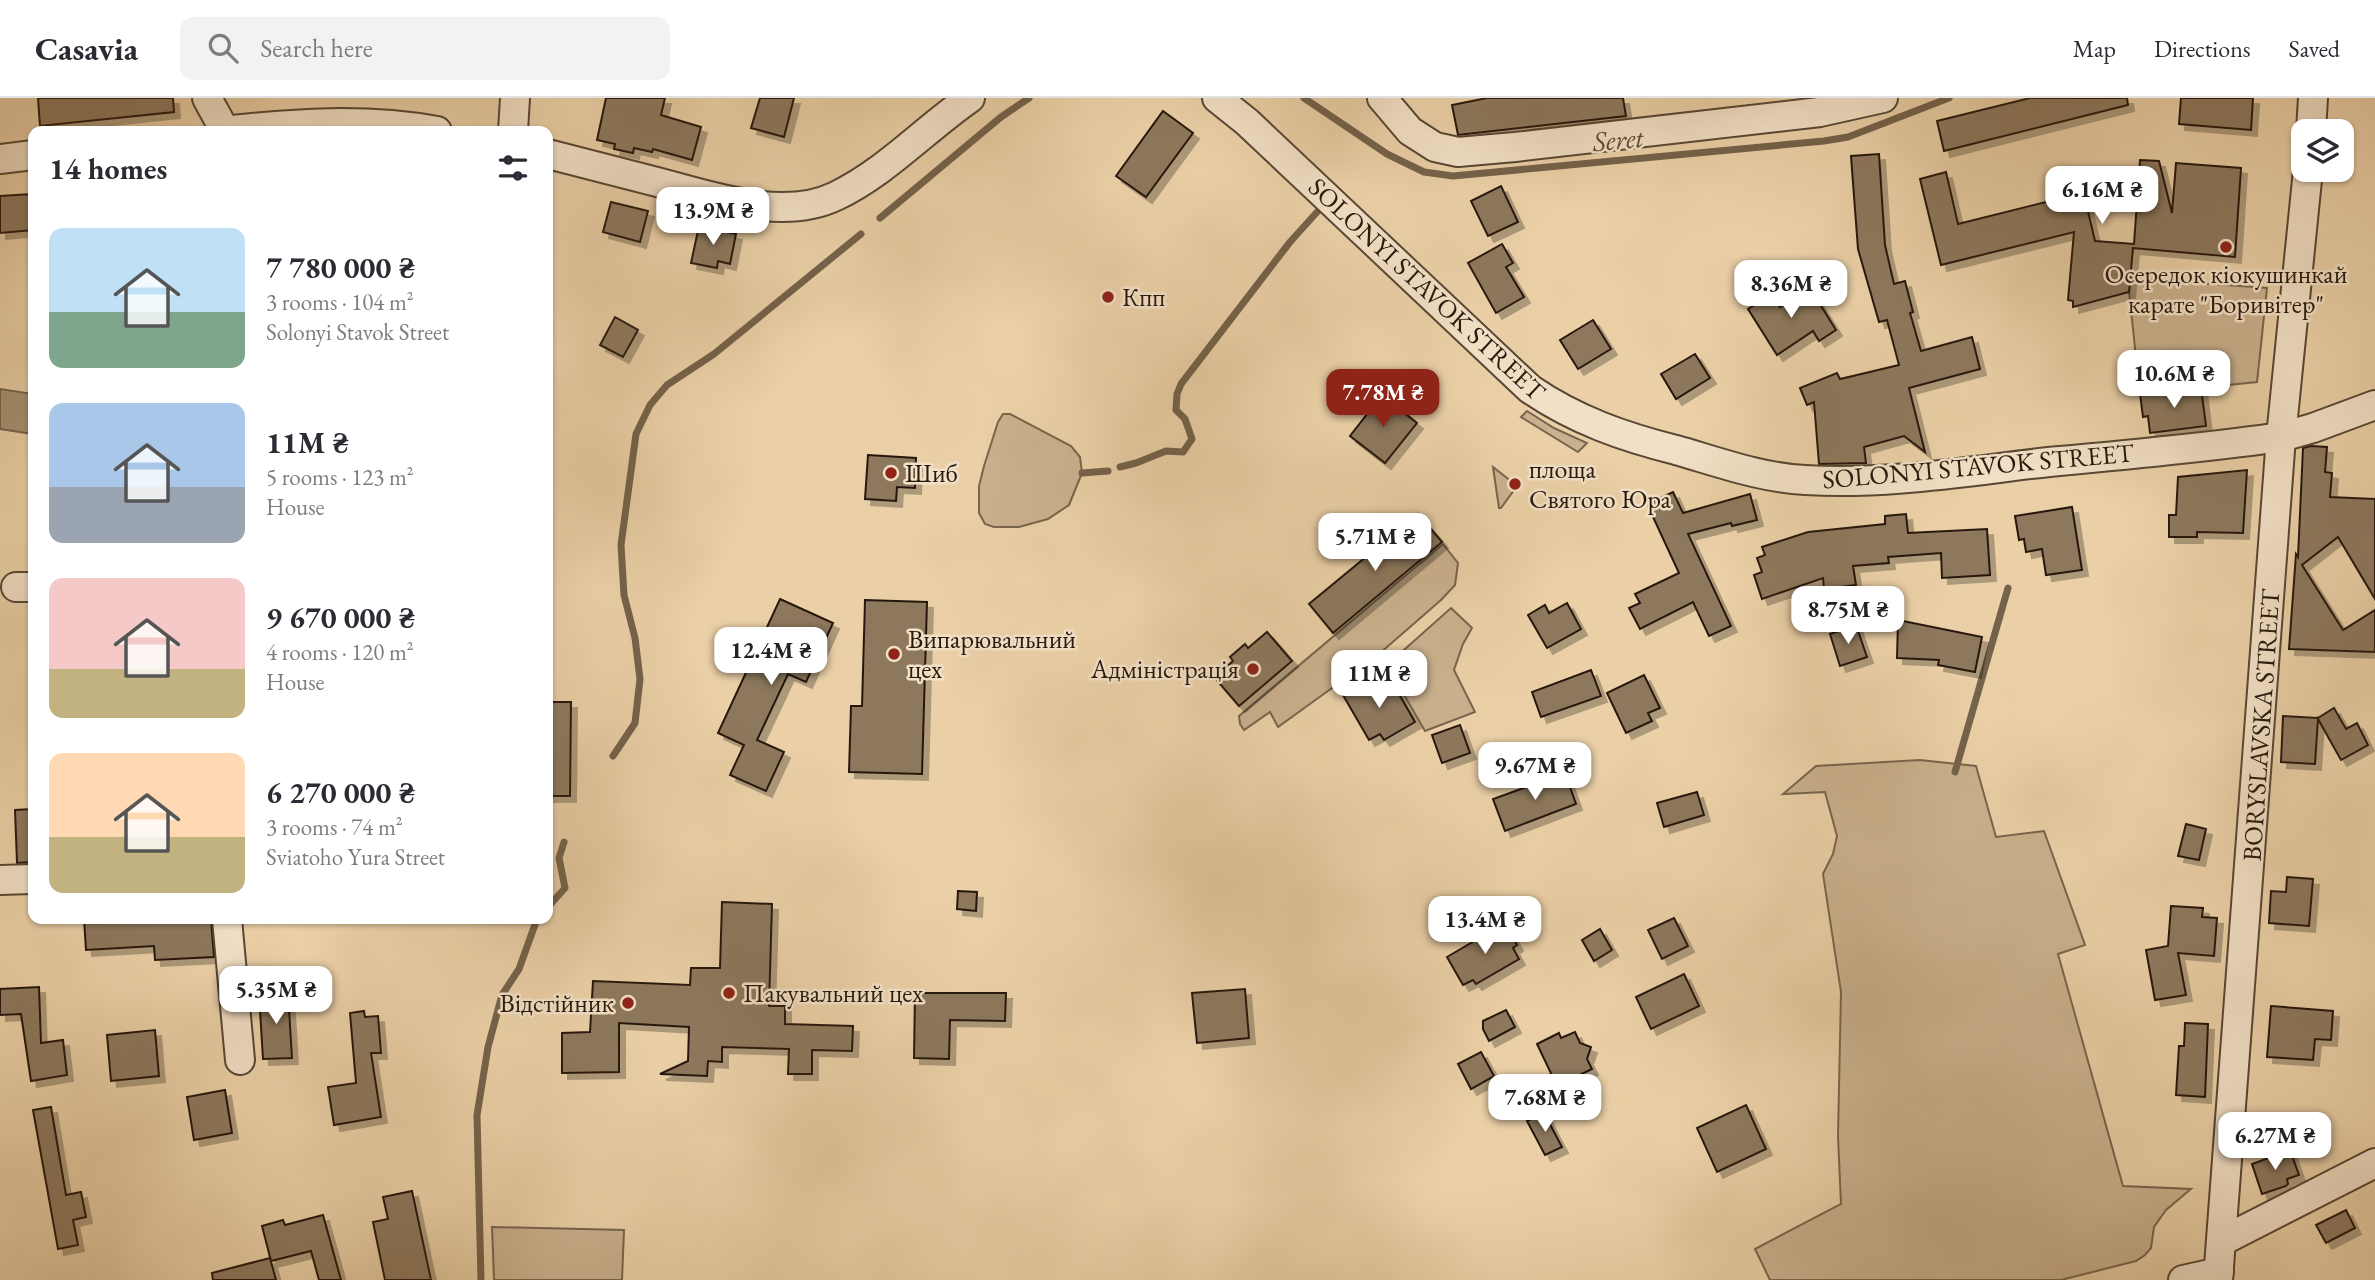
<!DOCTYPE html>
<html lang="en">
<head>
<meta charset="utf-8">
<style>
	body { margin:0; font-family:"EB Garamond",serif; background:#f2f2f3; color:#2b2b33; height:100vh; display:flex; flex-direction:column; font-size:26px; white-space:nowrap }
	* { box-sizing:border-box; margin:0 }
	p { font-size:23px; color:#7c7c81 }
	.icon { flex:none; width:38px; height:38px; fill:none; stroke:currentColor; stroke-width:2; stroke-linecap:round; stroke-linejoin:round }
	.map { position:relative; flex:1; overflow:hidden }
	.drawer { position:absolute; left:28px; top:28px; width:525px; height:798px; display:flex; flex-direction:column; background:#fff; border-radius:14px; box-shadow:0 2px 5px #0004 }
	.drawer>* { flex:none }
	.fabs { position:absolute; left:2291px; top:21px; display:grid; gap:14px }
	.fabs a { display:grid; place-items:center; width:63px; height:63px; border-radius:14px; background:#fff; box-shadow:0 2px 5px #0004; font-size:35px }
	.price { position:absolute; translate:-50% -60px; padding:0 16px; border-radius:14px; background:#fff; color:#222; font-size:23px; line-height:46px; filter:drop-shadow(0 2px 4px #0008) }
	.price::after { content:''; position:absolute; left:50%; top:42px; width:21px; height:16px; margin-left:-10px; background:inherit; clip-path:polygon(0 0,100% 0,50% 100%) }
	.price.selected { background:#8f2418; color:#fff }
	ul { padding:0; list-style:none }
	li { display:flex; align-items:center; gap:21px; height:175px; padding:0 21px }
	li span { display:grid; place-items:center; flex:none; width:196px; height:140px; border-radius:14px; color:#555 }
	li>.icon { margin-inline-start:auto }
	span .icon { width:84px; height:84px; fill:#fffc; stroke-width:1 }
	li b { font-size:30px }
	h2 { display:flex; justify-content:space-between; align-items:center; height:84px; padding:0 21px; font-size:30px }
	header { display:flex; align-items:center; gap:42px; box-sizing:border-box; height:98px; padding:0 35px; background:#fff; border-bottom:2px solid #e1e1e2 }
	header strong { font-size:33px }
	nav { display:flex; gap:38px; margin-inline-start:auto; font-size:24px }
	.search { width:490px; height:63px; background:#f2f2f3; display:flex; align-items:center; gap:18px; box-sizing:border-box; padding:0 24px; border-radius:14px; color:#7c7c81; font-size:26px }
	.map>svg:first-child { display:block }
</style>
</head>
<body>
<header>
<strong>Casavia</strong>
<div class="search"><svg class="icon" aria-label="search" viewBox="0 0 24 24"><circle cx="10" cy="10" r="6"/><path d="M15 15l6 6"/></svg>Search here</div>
<nav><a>Map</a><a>Directions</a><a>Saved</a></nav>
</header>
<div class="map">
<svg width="2375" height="1182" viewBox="0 0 2375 1182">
	<defs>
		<filter id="shadow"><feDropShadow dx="6" dy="6" stdDeviation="0" flood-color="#0004"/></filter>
	</defs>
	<rect width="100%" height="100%" fill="#ebd0a7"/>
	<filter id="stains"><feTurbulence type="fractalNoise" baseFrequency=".00286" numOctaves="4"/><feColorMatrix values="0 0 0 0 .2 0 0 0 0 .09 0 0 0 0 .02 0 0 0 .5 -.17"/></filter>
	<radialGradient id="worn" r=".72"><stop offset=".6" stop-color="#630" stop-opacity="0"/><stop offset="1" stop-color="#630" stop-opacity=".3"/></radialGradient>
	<g fill="#cab18d" stroke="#78654d" stroke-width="2">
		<path d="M 2131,180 L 2267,190 L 2257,284 L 2140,296 L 2129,194 Z"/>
		<path d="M 1527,313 L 1554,330 L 1587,345 L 1578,354 L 1521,319 Z"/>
		<path d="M 1003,316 L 1010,316 L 1071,348 L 1080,359 L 1082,375 L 1069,407 L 1048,421 L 1019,429 L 994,429 L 985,426 L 979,415 L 979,388 L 984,368 L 998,324 Z"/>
		<path d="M 1493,369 L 1517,388 L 1501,410 L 1499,410 Z"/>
		<path d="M 1443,446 L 1458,465 L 1455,487 L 1441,502 L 1379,556 L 1278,629 L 1270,614 L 1244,632 L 1240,626 L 1239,618 Z"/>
		<path d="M 1451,510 L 1472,530 L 1463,546 L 1454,572 L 1475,614 L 1425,633 L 1387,567 Z"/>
		<path d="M 1920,662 L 1976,668 L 1996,739 L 2044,733 L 2085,847 L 2058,856 L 2123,1088 L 2191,1091 L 2166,1112 L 2154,1129 L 2151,1150 L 2145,1157 L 2136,1163 L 2061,1182 L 1770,1182 L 1755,1151 L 1841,1106 L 1838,1038 L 1841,894 L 1823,776 L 1833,756 L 1837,738 L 1825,694 L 1783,696 L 1816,668 Z"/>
		<path d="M 492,1129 L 624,1132 L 622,1182 L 494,1182 Z"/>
	</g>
	<path fill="#a89273" stroke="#74624a" stroke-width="2" d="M 0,291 L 33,296 L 33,336 L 0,331 Z"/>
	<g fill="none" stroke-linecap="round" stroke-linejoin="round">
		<g stroke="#74624a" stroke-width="7">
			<path d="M 1304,0 L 1387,56 L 1424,74 L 1453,78 L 1824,43 L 1848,39 L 1949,0"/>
			<path d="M 880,120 L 1001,19 L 1029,0"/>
			<path d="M 1120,369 L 1136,365 L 1166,353 L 1183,354 L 1192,341 L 1185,321 L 1176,312 L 1177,296 L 1181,286 L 1290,144 L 1318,113"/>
			<path d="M 1082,375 L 1108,373"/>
			<path d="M 613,658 L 635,625 L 640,581 L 635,540 L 624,497 L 621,447 L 636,336 L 650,307 L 667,287 L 714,256 L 861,136"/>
			<path d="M 1955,674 L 2008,490"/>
			<path d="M 548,809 L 565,790 L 559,760 L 564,744"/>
			<path d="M 481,1182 L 477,1017 L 488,949 L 502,897 L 519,871 L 537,821"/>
		</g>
	</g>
	<g fill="#8d785d" stroke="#27190d" stroke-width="2" filter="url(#shadow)">
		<path d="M 38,0 L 173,0 L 174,14 L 40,28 Z"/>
		<path d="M 606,0 L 665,0 L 661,17 L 701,29 L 692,62 L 653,51 L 652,54 L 634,50 L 633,55 L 614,51 L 615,46 L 597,42 Z"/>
		<path d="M 760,0 L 794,0 L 784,39 L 751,30 Z"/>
		<path d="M 1487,0 L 1623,0 L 1626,18 L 1458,37 L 1452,7 Z"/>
		<path d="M 2030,0 L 2127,0 L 2128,7 L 1944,53 L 1937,23 Z"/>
		<path d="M 2181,0 L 2253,0 L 2251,32 L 2179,26 Z"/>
		<path d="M 1163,13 L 1193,35 L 1146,99 L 1116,78 Z"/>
		<path d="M 1879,56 L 1885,147 L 1894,186 L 1905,183 L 1913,214 L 1910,215 L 1921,253 L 1972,239 L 1980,271 L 1909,290 L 1925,354 L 1904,338 L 1864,349 L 1866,365 L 1819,366 L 1814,304 L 1807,307 L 1800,290 L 1837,275 L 1840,281 L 1899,267 L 1887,222 L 1879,224 L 1858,151 L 1851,58 Z"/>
		<path d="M 2140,62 L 2159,63 L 2172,115 L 2176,65 L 2241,70 L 2235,159 L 2133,150 L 2129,194 L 2073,209 L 2073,203 L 2068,202 L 2074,134 L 1941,167 L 1920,81 L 1946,74 L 1958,126 L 2078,96 L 2079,89 L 2082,88 L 2095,143 L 2134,146 Z"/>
		<path d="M 1501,88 L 1518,124 L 1488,138 L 1471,103 Z"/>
		<path d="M 32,96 L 33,132 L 0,135 L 0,98 Z"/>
		<path d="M 611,104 L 648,113 L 640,144 L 603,134 Z"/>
		<path d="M 699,128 L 736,136 L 730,166 L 718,163 L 717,170 L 691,165 Z"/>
		<path d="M 1502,146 L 1513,165 L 1506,169 L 1524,199 L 1496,215 L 1468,165 Z"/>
		<path d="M 1810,190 L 1836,232 L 1819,243 L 1813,233 L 1777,257 L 1748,211 L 1772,196 L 1780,209 Z"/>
		<path d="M 615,219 L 638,232 L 623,259 L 600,247 Z"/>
		<path d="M 1593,222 L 1611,251 L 1578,271 L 1560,242 Z"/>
		<path d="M 1695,256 L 1710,280 L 1676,301 L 1661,276 Z"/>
		<path d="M 2201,289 L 2206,328 L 2150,335 L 2148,318 L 2143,319 L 2140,296 Z"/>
		<path d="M 1382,297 L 1417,325 L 1385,365 L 1350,338 Z"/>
		<path d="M 2311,348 L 2327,349 L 2325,374 L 2332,375 L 2330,399 L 2375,401 L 2375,501 L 2338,439 L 2302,467 L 2343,532 L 2375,512 L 2375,554 L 2289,551 L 2296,456 L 2298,459 L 2303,350 Z"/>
		<path d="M 868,357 L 916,360 L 915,390 L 897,389 L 896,403 L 865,401 Z"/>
		<path d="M 2247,372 L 2243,435 L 2197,434 L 2197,439 L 2169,439 L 2169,417 L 2176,417 L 2178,379 Z"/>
		<path d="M 1673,394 L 1683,415 L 1750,396 L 1757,422 L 1732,428 L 1731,425 L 1688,436 L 1731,528 L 1709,538 L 1693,504 L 1640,531 L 1629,510 L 1640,505 L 1635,496 L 1679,475 L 1647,406 Z"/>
		<path d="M 2072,409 L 2082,472 L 2046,477 L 2042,451 L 2026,454 L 2024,441 L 2019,442 L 2015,418 Z"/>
		<path d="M 1418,416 L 1442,444 L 1333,535 L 1309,506 Z"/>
		<path d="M 1906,416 L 1908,435 L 1987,431 L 1990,477 L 1942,480 L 1941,455 L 1888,459 L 1889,465 L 1853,468 L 1856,487 L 1824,491 L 1823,480 L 1762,501 L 1754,477 L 1762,474 L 1757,460 L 1765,457 L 1762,449 L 1808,434 L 1885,426 L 1885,418 Z"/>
		<path d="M 780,501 L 833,525 L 806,584 L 788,576 L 757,642 L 784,654 L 766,693 L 730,677 L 744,647 L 718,635 Z"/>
		<path d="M 865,502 L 927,504 L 922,676 L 849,674 L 851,608 L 862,608 Z"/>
		<path d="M 1567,505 L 1581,531 L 1547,550 L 1528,517 L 1545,507 L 1549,515 Z"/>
		<path d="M 1898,522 L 1982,539 L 1975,574 L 1938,567 L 1939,562 L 1897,560 Z"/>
		<path d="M 1856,527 L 1867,559 L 1840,568 L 1830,536 Z"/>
		<path d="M 1267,534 L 1292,563 L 1239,608 L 1214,579 L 1233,563 L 1230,559 L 1245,546 L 1248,550 Z"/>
		<path d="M 1591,572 L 1601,598 L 1541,619 L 1532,594 Z"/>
		<path d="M 1644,577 L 1660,610 L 1648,615 L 1652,623 L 1626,635 L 1607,595 Z"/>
		<path d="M 1391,582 L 1415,624 L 1384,642 L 1380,636 L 1369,642 L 1343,597 L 1367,583 L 1373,593 Z"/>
		<path d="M 548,604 L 571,604 L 570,698 L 548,698 Z"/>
		<path d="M 2334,610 L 2346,631 L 2357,625 L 2368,647 L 2341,662 L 2318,621 L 2315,666 L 2281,664 L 2283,618 L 2318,620 Z"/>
		<path d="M 1460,627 L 1470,655 L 1442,665 L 1432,637 Z"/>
		<path d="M 1565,675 L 1576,706 L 1505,733 L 1493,701 Z"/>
		<path d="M 1697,694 L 1704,717 L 1664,729 L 1657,705 Z"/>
		<path d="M 33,711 L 33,764 L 17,765 L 15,712 Z"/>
		<path d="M 2186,726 L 2206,731 L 2199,762 L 2178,758 Z"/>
		<path d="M 2287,779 L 2313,781 L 2309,828 L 2269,825 L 2271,793 L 2286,794 Z"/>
		<path d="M 958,793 L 977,794 L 976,813 L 957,811 Z"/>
		<path d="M 722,804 L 772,806 L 769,908 L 785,908 L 785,926 L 853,928 L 852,953 L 812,952 L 812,976 L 788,976 L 789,951 L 722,949 L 722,964 L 708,963 L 707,978 L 660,976 L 688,963 L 689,929 L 619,925 L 619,974 L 562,975 L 562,935 L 590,934 L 593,883 L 690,887 L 691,870 L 720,870 Z"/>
		<path d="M 2171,808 L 2203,810 L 2202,819 L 2217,820 L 2214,858 L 2178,855 L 2186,897 L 2155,902 L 2146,852 L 2168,848 Z"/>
		<path d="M 1674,820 L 1688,848 L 1662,861 L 1648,832 Z"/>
		<path d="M 84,821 L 211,821 L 214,859 L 155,862 L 154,848 L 86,852 Z"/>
		<path d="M 1505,825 L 1517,847 L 1513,850 L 1519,861 L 1476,886 L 1473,882 L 1463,887 L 1447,859 Z"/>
		<path d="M 1600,831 L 1612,852 L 1594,863 L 1582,842 Z"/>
		<path d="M 1684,876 L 1699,908 L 1651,931 L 1636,899 Z"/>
		<path d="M 39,889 L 41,945 L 63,942 L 67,977 L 31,983 L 21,916 L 0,917 L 0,891 Z"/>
		<path d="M 1245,891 L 1249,940 L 1197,945 L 1192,895 Z"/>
		<path d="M 288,895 L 292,960 L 263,961 L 259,897 Z"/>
		<path d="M 915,895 L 1006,895 L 1005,923 L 950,922 L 949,961 L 914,960 Z"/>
		<path d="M 2271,908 L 2333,913 L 2331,942 L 2315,941 L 2313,962 L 2267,959 Z"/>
		<path d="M 1506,912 L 1515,929 L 1489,943 L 1483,931 L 1483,923 Z"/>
		<path d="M 364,913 L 365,919 L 378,918 L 381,955 L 371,955 L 381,1019 L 334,1027 L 328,989 L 356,985 L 350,915 Z"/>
		<path d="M 2185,925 L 2208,926 L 2205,999 L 2176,997 L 2179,948 L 2184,948 Z"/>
		<path d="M 155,932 L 159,978 L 111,983 L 107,937 Z"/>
		<path d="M 1575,934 L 1580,945 L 1591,949 L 1587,961 L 1592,971 L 1557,988 L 1537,946 L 1559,935 L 1561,940 Z"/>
		<path d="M 1481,954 L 1494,978 L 1471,991 L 1458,966 Z"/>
		<path d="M 225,992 L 232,1035 L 194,1042 L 187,999 Z"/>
		<path d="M 1746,1007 L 1766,1051 L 1717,1074 L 1697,1030 Z"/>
		<path d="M 51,1009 L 66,1097 L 81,1094 L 86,1119 L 73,1122 L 78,1147 L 58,1151 L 33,1012 Z"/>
		<path d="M 1544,1015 L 1562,1049 L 1545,1057 L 1527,1023 Z"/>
		<path d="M 2290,1052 L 2299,1077 L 2287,1081 L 2288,1086 L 2286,1088 L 2262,1096 L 2252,1066 Z"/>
		<path d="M 412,1093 L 431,1182 L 385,1182 L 373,1124 L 388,1121 L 383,1099 Z"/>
		<path d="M 2346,1112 L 2355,1130 L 2326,1145 L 2316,1127 Z"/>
		<path d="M 323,1117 L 341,1182 L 319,1182 L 311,1153 L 271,1163 L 262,1128 L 283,1122 L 285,1127 Z"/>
		<path d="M 270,1160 L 276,1182 L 213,1182 L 212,1175 Z"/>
	</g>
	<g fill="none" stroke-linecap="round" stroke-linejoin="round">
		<defs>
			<g id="minor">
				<path d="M 207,0 L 225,33"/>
				<path d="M 1217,0 L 1247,24 L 1530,291 C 1575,322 1624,339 1676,352 C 1718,364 1762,380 1805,382 C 1887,387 1968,373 2049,364 C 2126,357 2204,350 2281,339 L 2313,330 L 2375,307"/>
				<path d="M 1382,0 L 1410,33 L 1435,49 L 1458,54 L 1515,49 L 1820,14 L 1883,0"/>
				<path d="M 222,33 C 294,25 366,20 437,33"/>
				<path d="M 513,33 L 515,0"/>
				<path d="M 2311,33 L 2313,0"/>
				<path d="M 548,56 C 584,65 621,75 657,84 C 710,98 783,124 836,98 C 886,74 924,32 970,0"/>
				<path d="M 0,61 L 33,57"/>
				<path d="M 16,489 L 33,489"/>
				<path d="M 0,782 L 33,781"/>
				<path d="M 227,821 L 240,962"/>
				<path d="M 2222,1143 L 2375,1065"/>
				<path d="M 2183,1182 L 2219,1174"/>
				<path d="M 2218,1182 L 2281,339 L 2308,72"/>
			</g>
		</defs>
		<use href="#minor" stroke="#584734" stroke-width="32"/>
		<use href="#minor" stroke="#f2e0c6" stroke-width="28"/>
	</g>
	<g fill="#8f2418" stroke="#f2e0c6" stroke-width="2.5">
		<circle cx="2226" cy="149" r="7"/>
		<circle cx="1108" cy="199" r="7"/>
		<circle cx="891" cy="375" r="7"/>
		<circle cx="1515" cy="386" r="7"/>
		<circle cx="894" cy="556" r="7"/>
		<circle cx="1253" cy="571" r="7"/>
		<circle cx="729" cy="895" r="7"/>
		<circle cx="628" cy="905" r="7"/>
	</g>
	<g text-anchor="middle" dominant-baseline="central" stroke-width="5" stroke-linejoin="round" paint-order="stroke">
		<g font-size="26" fill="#27190d" stroke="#f2e0c6" text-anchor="start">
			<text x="2226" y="176" text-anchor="middle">Осередок кіокушинкай<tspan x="2226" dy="30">карате "Боривітер"</tspan></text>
			<text x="1122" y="199">Кпп</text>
			<text x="1529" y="371">площа<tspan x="1529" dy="30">Святого Юра</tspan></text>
			<text x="905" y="375">Шиб</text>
			<text x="908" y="541">Випарювальний<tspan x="908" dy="30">цех</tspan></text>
			<text x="1239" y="571" text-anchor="end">Адміністрація</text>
			<text x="743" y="895">Пакувальний цех</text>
			<text x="614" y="905" text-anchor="end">Відстійник</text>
		</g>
		<g font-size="26" fill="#27190d" stroke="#f2e0c6">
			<text transform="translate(1427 191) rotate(43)">SOLONYI STAVOK STREET</text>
			<text transform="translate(1978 368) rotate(-5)">SOLONYI STAVOK STREET</text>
			<text transform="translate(2261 627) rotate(-86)">BORYSLAVSKA STREET</text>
		</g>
		<g font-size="28" font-style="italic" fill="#5b4936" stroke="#f2e0c6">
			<text transform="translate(1618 41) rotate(-5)">Seret</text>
		</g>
	</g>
	<rect width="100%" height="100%" filter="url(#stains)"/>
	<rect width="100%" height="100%" fill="url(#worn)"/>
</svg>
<div class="fabs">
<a><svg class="icon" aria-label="layers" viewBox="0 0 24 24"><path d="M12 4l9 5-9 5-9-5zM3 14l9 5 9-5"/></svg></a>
</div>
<b class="price" style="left:2102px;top:128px">6.16M ₴</b>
<b class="price" style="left:713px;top:149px">13.9M ₴</b>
<b class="price" style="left:1791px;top:222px">8.36M ₴</b>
<b class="price" style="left:2174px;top:312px">10.6M ₴</b>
<b class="price selected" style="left:1383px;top:331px">7.78M ₴</b>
<b class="price" style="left:1375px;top:475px">5.71M ₴</b>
<b class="price" style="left:1848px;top:548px">8.75M ₴</b>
<b class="price" style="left:771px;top:589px">12.4M ₴</b>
<b class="price" style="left:1379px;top:612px">11M ₴</b>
<b class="price" style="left:1535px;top:704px">9.67M ₴</b>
<b class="price" style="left:1485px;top:858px">13.4M ₴</b>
<b class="price" style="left:276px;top:928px">5.35M ₴</b>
<b class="price" style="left:1545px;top:1036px">7.68M ₴</b>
<b class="price" style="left:2275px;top:1074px">6.27M ₴</b>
<section class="drawer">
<h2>14 homes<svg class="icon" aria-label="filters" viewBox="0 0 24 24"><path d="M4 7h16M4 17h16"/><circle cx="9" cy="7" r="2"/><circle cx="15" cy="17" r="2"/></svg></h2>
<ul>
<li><span style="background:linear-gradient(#bfe0f5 60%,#7fa58c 0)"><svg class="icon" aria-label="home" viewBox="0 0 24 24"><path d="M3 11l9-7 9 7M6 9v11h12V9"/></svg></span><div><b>7 780 000 ₴</b><p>3 rooms · 104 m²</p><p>Solonyi Stavok Street</p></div></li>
<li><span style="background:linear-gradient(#a9c7e8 60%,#9aa5b1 0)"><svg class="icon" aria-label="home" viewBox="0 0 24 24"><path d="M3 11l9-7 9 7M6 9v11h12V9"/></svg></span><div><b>11M ₴</b><p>5 rooms · 123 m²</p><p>House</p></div></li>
<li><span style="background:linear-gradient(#f6c9c9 65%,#c2b280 0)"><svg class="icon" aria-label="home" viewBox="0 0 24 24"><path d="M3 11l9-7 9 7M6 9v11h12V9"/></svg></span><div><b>9 670 000 ₴</b><p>4 rooms · 120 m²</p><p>House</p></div></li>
<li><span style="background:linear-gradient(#ffd9b3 60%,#c2b280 0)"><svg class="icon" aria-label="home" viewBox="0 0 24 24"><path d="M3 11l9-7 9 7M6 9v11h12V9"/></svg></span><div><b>6 270 000 ₴</b><p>3 rooms · 74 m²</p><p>Sviatoho Yura Street</p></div></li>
</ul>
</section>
</div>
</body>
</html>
